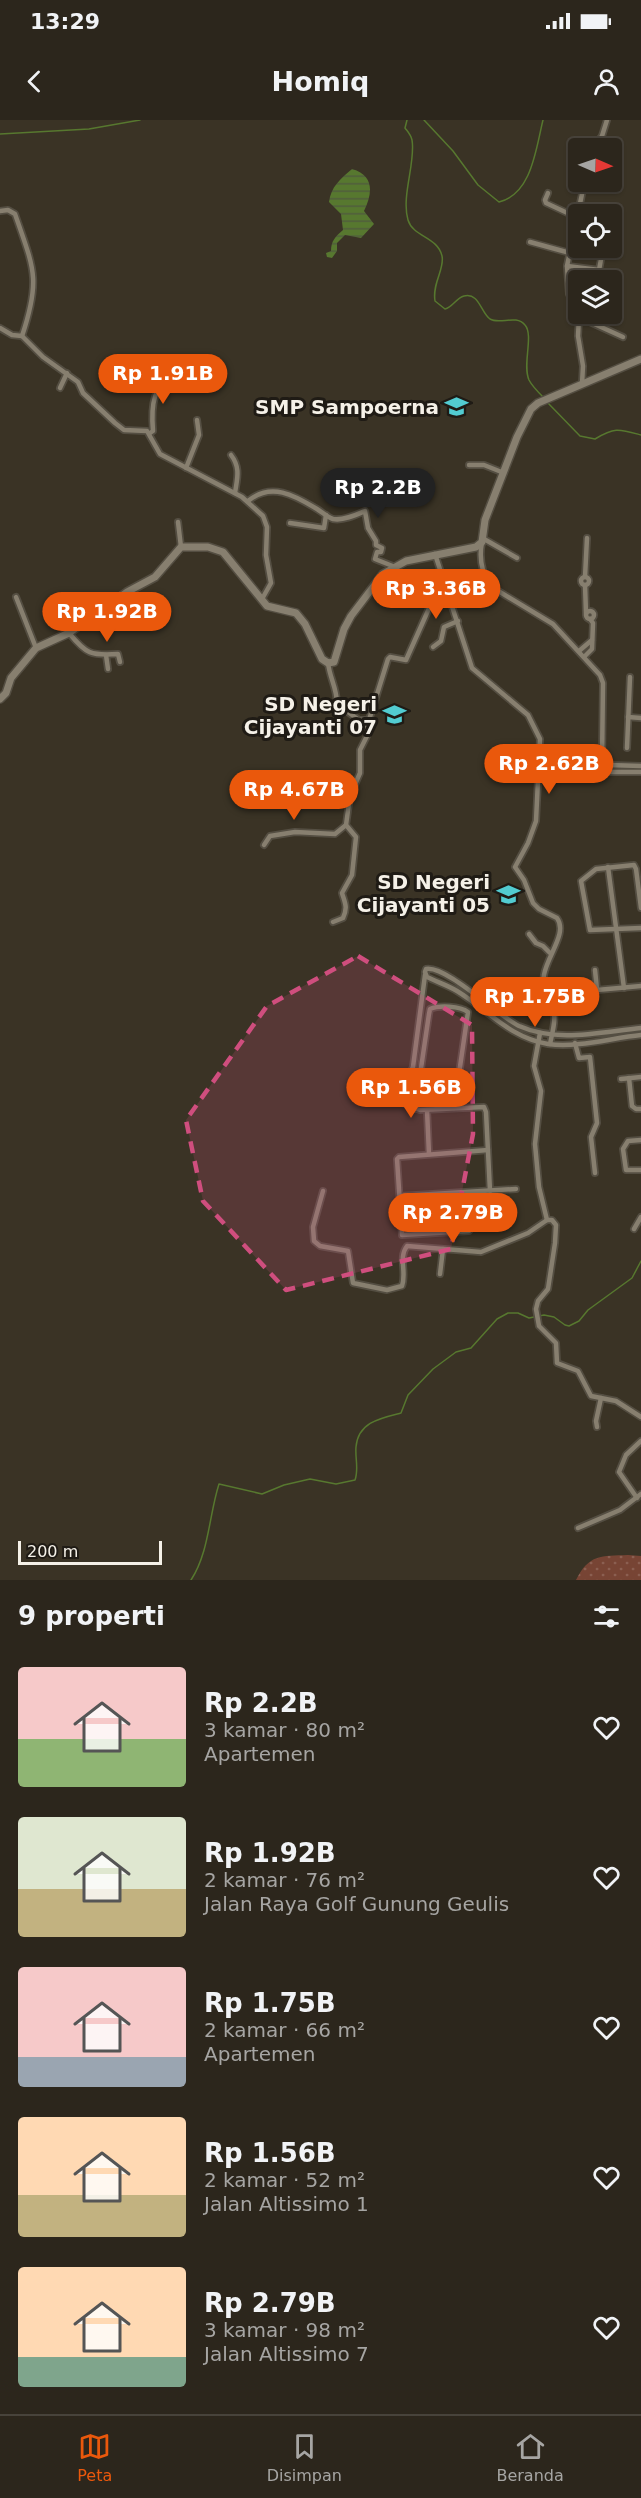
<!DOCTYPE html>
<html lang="id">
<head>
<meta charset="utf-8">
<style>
	body { margin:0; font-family:"DejaVu Sans",sans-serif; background:#342e25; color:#f1f3f6; height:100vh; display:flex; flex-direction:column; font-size:22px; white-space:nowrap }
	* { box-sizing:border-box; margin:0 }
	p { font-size:20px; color:#a6a5a3 }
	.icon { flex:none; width:33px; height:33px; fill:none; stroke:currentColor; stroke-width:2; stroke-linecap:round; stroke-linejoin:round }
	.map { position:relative; height:1460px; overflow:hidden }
	.panel { display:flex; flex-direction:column; background:#2c261c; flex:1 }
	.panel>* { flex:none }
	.needle { width:39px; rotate:92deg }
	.tools { position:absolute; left:568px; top:18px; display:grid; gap:12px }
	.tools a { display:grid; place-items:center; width:54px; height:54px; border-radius:6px; background:#2c261c; box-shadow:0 2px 4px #0004,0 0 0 2px #48433b; font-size:30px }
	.scale { position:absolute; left:18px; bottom:15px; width:144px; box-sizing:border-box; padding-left:6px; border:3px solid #f5f1e8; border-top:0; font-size:16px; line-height:21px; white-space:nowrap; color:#f5f1e8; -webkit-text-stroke:4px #1f1b15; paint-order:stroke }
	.price { position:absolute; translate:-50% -51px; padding:0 14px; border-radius:21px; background:#ea580c; color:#fff; font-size:20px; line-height:39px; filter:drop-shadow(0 2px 3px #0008) }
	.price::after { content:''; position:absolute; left:50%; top:36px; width:18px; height:14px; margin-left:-9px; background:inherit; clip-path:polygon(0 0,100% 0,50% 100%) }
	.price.active { background:#222; color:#fff }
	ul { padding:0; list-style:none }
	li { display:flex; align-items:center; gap:18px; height:150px; padding:0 18px }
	li span { display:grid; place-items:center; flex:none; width:168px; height:120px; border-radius:6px; color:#555 }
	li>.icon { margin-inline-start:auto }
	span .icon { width:72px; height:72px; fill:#fffc; stroke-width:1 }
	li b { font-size:26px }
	h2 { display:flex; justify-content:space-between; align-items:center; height:72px; padding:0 18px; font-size:26px }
	.status { display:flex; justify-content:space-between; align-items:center; height:42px; padding:0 30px; background:#2c261c; direction:ltr }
	.status svg { height:16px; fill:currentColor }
	header { display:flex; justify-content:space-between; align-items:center; height:78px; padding:0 18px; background:#2c261c; font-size:27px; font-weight:800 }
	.menu { display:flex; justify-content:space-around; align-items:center; height:84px; border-top:2px solid #48433b; background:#2c261c; font-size:16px; color:#a6a5a3 }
	.menu a { display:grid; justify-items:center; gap:3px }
	.menu .active { color:#ea580c }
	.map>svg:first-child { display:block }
</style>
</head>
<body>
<div class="status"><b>13:29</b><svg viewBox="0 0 49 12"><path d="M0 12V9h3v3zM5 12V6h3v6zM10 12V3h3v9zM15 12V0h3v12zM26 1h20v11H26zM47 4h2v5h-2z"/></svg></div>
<header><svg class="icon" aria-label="back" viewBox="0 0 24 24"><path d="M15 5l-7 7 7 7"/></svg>Homiq<svg class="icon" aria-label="person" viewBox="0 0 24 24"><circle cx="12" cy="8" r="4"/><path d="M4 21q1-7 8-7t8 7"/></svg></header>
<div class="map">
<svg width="641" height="1460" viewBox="0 0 641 1460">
	<defs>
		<pattern id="grass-dots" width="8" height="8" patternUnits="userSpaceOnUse" patternTransform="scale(1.5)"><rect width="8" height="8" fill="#774434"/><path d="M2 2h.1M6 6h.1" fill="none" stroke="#8b5f51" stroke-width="1.8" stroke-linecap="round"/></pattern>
		<pattern id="water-rules" width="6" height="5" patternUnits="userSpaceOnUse" patternTransform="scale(1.5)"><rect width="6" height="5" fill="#57782f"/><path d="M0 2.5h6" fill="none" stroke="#505e3c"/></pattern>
	</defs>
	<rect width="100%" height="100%" fill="#3a3325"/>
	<path fill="url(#grass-dots)" d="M 628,1435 L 641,1436 L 641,1460 L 576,1460 C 589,1434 601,1436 628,1435 Z"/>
	<path fill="url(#water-rules)" d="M 352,49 C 374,55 373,73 364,91 L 374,104 L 361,118 L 345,115 L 337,123 L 337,131 L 332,138 L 327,137 L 326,133 L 331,131 C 331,121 335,117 343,110 L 341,94 L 329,82 C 331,67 340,59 352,49 Z"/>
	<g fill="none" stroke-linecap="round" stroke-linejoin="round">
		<g stroke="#57782f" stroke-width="1.5">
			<path d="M 407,0 L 405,8 C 408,12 411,15 412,20 C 416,42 401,76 408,100 C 413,117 438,117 442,136 C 445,149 432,163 435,181 L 445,189 C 453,187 456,178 464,176 C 479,172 481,193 490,199 C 500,205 516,194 525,205 C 534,215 522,245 529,260 C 532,266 539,273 544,278"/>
			<path d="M 424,0 L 453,31 L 478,65 L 499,82 C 532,74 536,28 543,0"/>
			<path d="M 0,14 L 89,9 L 140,0"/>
			<path d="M 547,282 L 580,316 L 595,319 C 615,307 619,309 641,315"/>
			<path d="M 191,1460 C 209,1433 209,1395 219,1364 L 262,1374 L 284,1365 L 310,1359 L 336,1364 L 355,1360 C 359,1349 355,1339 356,1327 C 358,1302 381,1298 401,1293 L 408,1275 L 433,1249 L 456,1232 L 471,1228 L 497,1199 L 508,1193 L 518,1193 L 529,1198 L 544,1195 L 554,1197 L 565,1205 L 569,1206 L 579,1201 L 588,1190 L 632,1158 L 641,1141"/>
		</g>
		<defs>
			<g id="minor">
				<path d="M 593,28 L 602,16 L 607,0"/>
				<path d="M 582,62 L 582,74 L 567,146 L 569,174 L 579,197 L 578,216 L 583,246 L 582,264"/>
				<path d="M 548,73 L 545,80 L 546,83 L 576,97"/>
				<path d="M 0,91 L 8,90 L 15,94 C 34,149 41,159 22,216"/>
				<path d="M 530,122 L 570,133"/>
				<path d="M 567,146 L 599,150 L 602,134"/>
				<path d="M 579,197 L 623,217"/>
				<path d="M 0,208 L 12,215 L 22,216 L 43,237 L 78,262 L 83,273 L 115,303 L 124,310 L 147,311 L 160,334 L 242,377 L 263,396 L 267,407 L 266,435 L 271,463 L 262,479"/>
				<path d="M 60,268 L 67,253"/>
				<path d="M 150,313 L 153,311 C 150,277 156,271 175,243"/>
				<path d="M 231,335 C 241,348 237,359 235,373"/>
				<path d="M 469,345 L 484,345 L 504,353"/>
				<path d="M 186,348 L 199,315 L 197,300"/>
				<path d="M 248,381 C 271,362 294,375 317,389 C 322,392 327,397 333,399 C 343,401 356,395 365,391 L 368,408 L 376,421 L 376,425 L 382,428 L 381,432 L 377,432 L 375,439 L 395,447"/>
				<path d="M 178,402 L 181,427"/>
				<path d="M 290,403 L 324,408 L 326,395"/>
				<path d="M 484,419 L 517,438"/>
				<path d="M 482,422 C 479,437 482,453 490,466 L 553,504 L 600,555 L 603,563 L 602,642"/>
				<path d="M 435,434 L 472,548 L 528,595 L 540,619 L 536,701 L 528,723 L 515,747 L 524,760 L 533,783 L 539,789 L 557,798 C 568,813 547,836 544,855 C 542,866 549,872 552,882 C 557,898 553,909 550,924"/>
				<circle cx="585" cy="461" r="4"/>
				<path d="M 585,457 L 587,418"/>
				<path d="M 585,465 L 586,493"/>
				<path d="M 16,477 L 36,528"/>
				<circle cx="590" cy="495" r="4"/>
				<path d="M 69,513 C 86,534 91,536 118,534 L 120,542"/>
				<path d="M 433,527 L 441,521 L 444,507 L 458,501"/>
				<path d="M 579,531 L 592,520"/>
				<path d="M 106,535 L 108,549"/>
				<path d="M 584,537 L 592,529 L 593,503 L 590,499"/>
				<path d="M 328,543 C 330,559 337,568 337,584 L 359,600 L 369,600 L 388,539 L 390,537 L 406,540 L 443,457"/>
				<path d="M 628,597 L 641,598"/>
				<path d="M 627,628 L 630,557"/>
				<path d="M 608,645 L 641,646"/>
				<path d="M 608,652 L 609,648 L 607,643 L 599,643 L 597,649 L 601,654 L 608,652 L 641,652"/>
				<path d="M 264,725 L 270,716 L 295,712 L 335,714 L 346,705"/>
				<path d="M 608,747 L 624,868"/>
				<path d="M 641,788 L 636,749 L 634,745 L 596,749 L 581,761 L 590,810 L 641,808"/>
				<path d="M 333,802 L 343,798 C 348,787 345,783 342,773 L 352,755 L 356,717 L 346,705 L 350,676 L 360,653 L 360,630 L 367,616 L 366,601"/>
				<path d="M 529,814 L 536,823 L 543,826 L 550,833"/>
				<path d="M 595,850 L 597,870 L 641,866"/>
				<path d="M 641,908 C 600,912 558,923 519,906 C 498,896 446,845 426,849 L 425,852 L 427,857 C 437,862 447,865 457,871 C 488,890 510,918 548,924 C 578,928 611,918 641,915"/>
				<path d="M 540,913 L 534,946 L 541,971 L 535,1024 L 539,1067 L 547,1100"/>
				<path d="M 575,923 L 579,938 L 590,937 L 597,1003 L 591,1017 L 595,1053"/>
				<path d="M 629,958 L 632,986 L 636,989 L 641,989"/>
				<path d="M 621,959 L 641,957"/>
				<path d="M 400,975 L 413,947 L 425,855"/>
				<circle cx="397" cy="979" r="4"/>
				<path d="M 400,982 L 420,990 L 484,987 L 486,992 L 490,1071"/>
				<path d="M 415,989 L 429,894 L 430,889 C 439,885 460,886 468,892 L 454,988"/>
				<path d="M 427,990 L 429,1034"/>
				<path d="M 641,1020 L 628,1021 L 623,1029 L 626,1050 L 641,1050"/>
				<path d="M 323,1071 L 313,1107 L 314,1121 L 320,1126 L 348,1131 L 353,1163 L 387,1170 L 402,1166 C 407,1152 398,1138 407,1126 L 481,1132 L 528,1113 L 547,1100 L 552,1100 L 556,1105 L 555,1123 L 548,1169 L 538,1181 L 536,1189 L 539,1206 L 556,1223 L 557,1243 L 578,1251 L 591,1276 L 616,1281 L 641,1297"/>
				<path d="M 476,1072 L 477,1099 L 469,1111 L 402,1115 L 397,1039 L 399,1037 L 488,1030"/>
				<path d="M 400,1076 L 516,1069"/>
				<path d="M 634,1109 L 641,1097"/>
				<path d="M 440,1154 L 443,1129"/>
				<path d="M 597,1307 L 596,1301 L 601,1278"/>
				<path d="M 637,1378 L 619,1352 L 626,1335 L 641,1321"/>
				<path d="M 578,1408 L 620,1390 L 641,1374"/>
			</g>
			<path id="secondary" d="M 0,579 L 6,573 L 11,558 L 36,528 L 69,513 L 127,472 L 155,457 L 181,427 L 208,427 L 223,432 L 267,486 L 296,493 L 305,504 L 322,539 L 328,543 L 334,542 L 344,509 L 351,496 L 383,454 L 406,441 L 476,427 L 482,422 L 485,400 L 517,317 L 531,289 L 538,283 L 641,239"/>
		</defs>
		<use href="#minor" stroke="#544e42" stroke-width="8"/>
		<use href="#secondary" stroke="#544e42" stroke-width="10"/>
		<use href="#minor" stroke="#877f6f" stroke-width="4.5"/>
		<use href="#secondary" stroke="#877f6f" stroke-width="7"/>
	</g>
	<path fill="#cf4e7e" fill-opacity="0.2" stroke="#cf4e7e" stroke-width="4.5" stroke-dasharray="12 8" stroke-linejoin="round" d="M 358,836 L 472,905 L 473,1014 L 451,1129 L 286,1170 L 203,1081 L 186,1000 L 267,886 Z"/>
	<defs>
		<symbol id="school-bare" viewBox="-9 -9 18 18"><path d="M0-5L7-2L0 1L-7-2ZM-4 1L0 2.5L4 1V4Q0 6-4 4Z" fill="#52ccd1" stroke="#1f1b15" stroke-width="2.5" paint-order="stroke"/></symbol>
	</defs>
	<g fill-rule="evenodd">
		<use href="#school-bare" x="440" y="270" width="33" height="33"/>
		<use href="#school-bare" x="378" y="578" width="33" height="33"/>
		<use href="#school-bare" x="492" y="758" width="33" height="33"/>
	</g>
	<g text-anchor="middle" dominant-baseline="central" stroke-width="6" stroke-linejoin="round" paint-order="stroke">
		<g font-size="20" font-weight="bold" fill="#f5f1e8" stroke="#1f1b15" text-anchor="end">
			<text x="439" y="287">SMP Sampoerna</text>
			<text x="377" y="584">SD Negeri<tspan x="377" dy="23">Cijayanti 07</tspan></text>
			<text x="490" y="762">SD Negeri<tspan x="490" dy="23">Cijayanti 05</tspan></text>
		</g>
	</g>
</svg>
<div class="tools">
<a><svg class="needle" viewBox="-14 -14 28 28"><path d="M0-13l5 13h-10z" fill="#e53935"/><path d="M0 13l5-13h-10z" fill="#a6a5a3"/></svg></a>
<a><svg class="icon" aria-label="locate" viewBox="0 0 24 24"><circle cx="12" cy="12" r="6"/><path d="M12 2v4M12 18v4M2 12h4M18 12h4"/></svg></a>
<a><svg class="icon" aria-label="layers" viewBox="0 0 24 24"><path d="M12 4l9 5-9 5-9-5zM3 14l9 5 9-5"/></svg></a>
</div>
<div class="scale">200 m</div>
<b class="price" style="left:163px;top:285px">Rp 1.91B</b>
<b class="price active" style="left:378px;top:399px">Rp 2.2B</b>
<b class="price" style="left:436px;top:500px">Rp 3.36B</b>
<b class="price" style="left:107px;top:523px">Rp 1.92B</b>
<b class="price" style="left:549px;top:675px">Rp 2.62B</b>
<b class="price" style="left:294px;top:701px">Rp 4.67B</b>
<b class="price" style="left:535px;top:908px">Rp 1.75B</b>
<b class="price" style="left:411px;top:999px">Rp 1.56B</b>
<b class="price" style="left:453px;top:1124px">Rp 2.79B</b>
</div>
<section class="panel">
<h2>9 properti<svg class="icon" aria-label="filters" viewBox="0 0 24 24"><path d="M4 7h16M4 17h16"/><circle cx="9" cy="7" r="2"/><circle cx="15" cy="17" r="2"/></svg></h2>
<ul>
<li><span style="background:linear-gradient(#f6c9c9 60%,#8fb573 0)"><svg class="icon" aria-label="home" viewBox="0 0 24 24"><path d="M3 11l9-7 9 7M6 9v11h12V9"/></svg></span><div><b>Rp 2.2B</b><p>3 kamar · 80 m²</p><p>Apartemen</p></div><svg class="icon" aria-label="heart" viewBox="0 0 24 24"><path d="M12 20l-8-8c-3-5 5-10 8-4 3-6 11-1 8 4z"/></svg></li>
<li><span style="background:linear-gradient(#dfe7d0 60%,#c2b280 0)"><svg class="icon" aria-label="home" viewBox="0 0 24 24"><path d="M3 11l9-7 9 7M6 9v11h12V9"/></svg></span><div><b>Rp 1.92B</b><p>2 kamar · 76 m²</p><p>Jalan Raya Golf Gunung Geulis</p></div><svg class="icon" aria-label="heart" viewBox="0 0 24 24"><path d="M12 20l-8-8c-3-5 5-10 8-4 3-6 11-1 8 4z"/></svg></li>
<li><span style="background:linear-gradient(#f6c9c9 75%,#9aa5b1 0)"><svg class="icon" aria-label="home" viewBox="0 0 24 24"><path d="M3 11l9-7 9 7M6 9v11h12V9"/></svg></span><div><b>Rp 1.75B</b><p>2 kamar · 66 m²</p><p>Apartemen</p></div><svg class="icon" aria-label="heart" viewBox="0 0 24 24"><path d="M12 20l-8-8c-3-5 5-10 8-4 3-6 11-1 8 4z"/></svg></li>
<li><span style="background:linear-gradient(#ffd9b3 65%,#c2b280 0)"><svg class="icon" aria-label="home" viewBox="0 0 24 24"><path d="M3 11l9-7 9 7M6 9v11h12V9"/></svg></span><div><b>Rp 1.56B</b><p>2 kamar · 52 m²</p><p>Jalan Altissimo 1</p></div><svg class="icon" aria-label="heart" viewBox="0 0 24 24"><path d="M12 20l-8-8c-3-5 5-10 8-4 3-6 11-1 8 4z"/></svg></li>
<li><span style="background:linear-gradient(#ffd9b3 75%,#7fa58c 0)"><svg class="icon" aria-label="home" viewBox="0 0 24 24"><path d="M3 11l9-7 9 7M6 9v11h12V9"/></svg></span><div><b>Rp 2.79B</b><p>3 kamar · 98 m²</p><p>Jalan Altissimo 7</p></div><svg class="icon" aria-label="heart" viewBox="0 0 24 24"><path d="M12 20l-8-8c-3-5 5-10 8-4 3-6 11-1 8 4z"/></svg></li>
</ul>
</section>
<nav class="menu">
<a class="active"><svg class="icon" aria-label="map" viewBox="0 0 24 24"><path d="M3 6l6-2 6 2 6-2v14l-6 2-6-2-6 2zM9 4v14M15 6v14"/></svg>Peta</a>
<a><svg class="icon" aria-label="saved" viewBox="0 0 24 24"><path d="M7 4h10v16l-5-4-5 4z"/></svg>Disimpan</a>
<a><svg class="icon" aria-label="home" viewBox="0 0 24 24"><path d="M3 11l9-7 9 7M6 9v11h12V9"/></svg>Beranda</a>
</nav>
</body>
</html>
